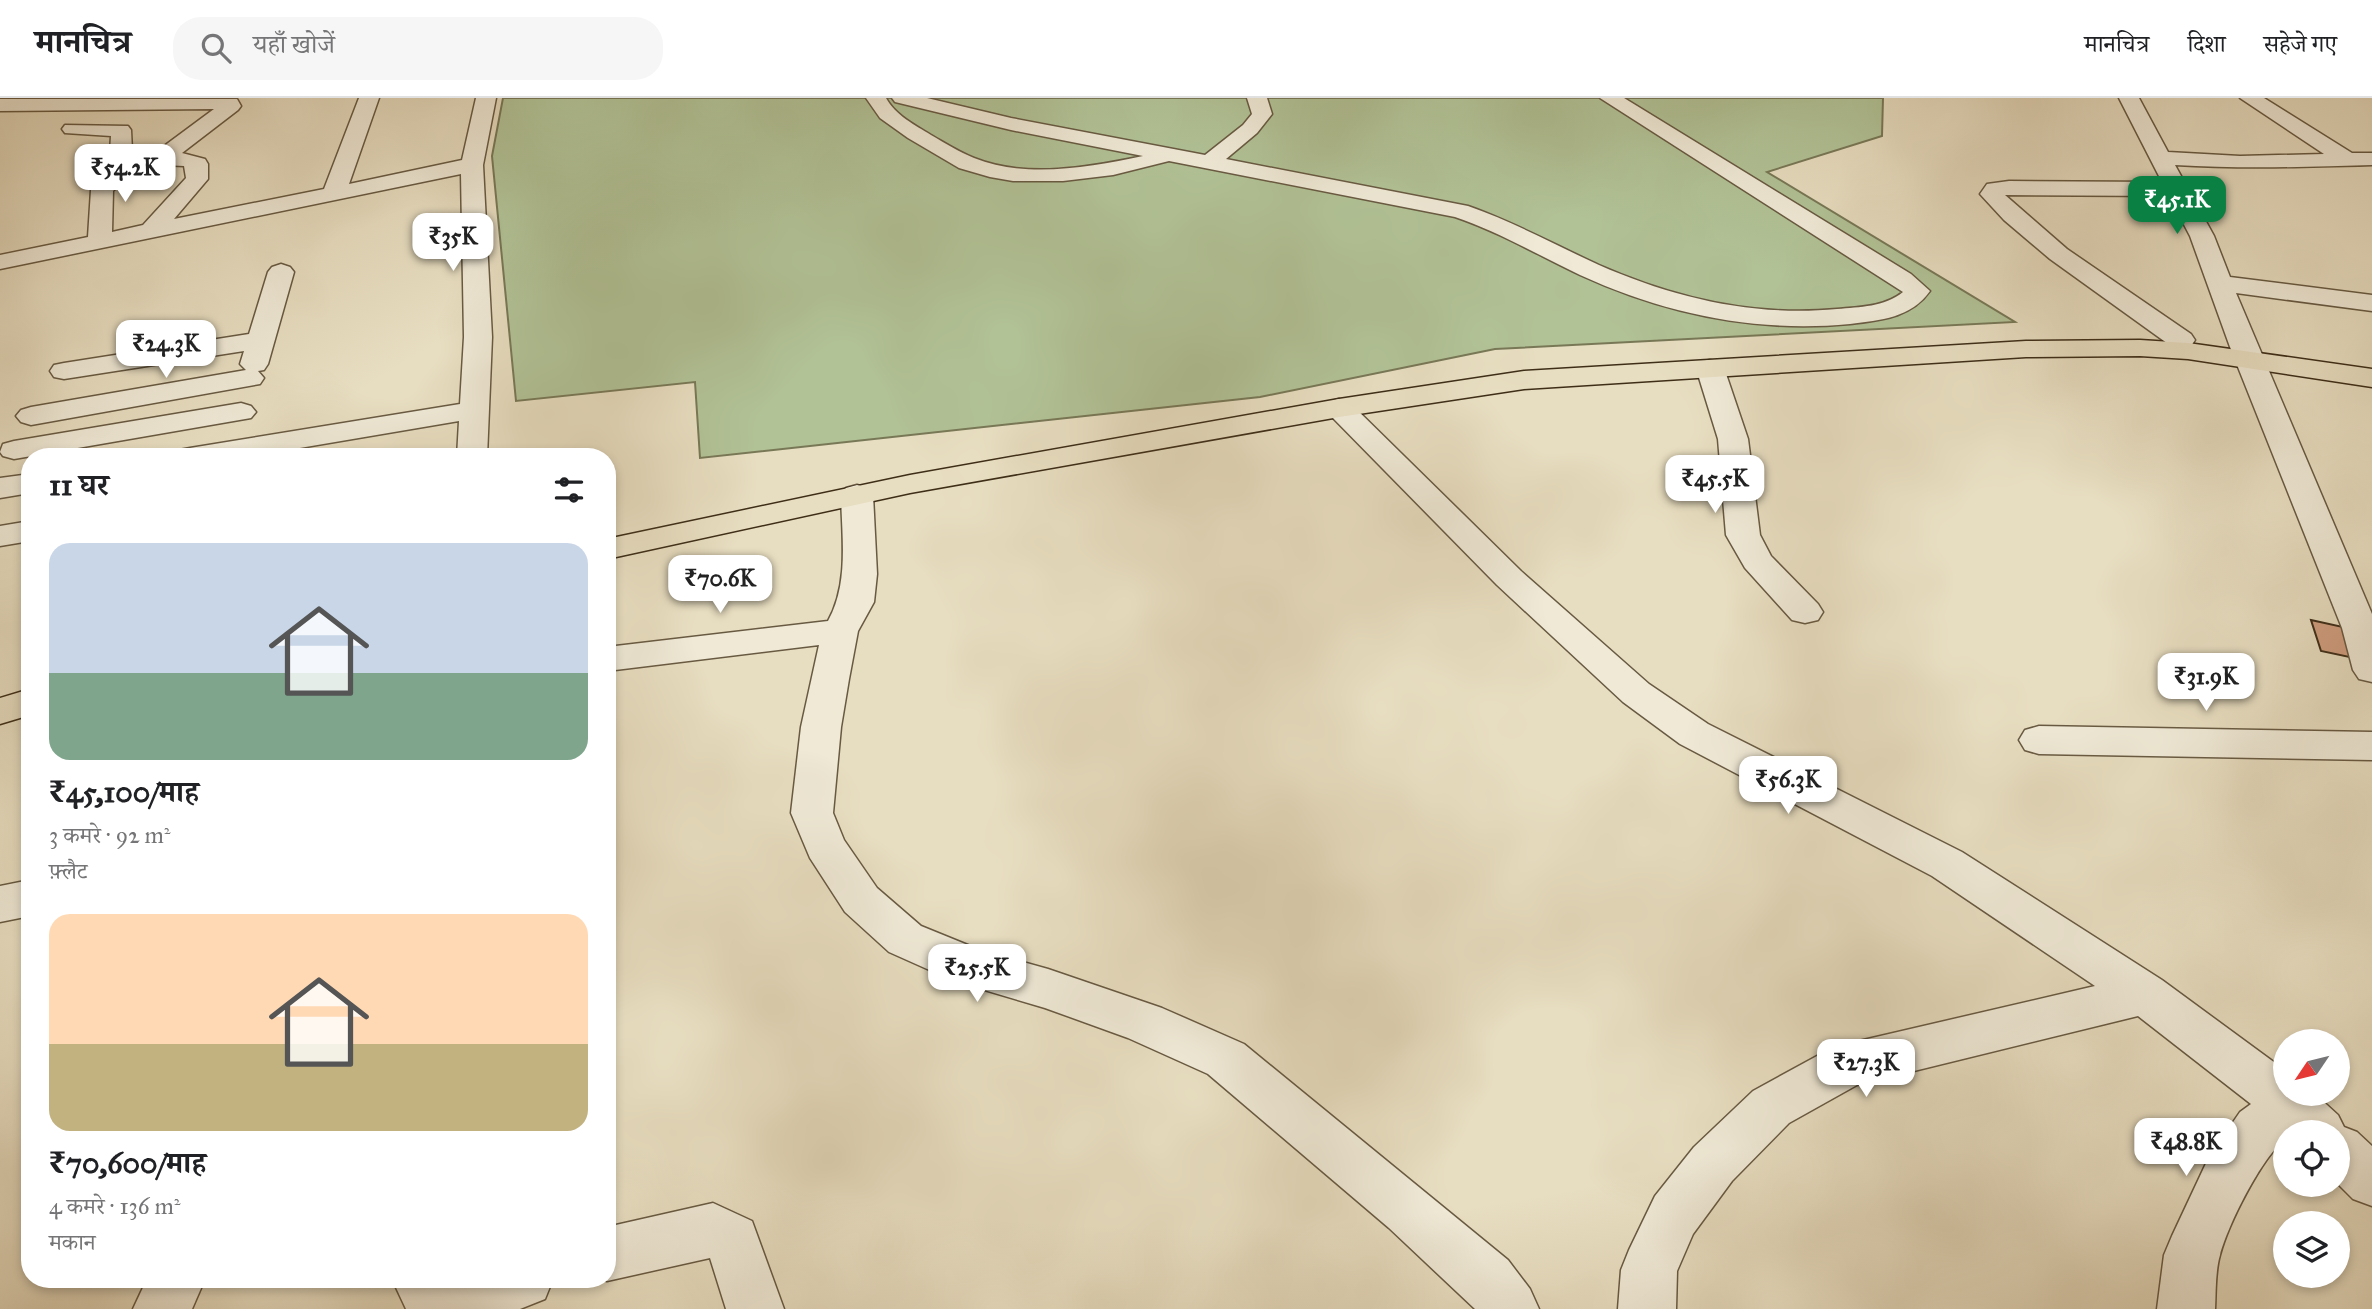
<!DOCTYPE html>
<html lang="hi">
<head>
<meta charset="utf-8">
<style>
	body { margin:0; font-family:"IM FELL Great Primer","Noto Serif Devanagari",serif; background:#f6f6f6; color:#202124; height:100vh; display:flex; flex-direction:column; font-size:26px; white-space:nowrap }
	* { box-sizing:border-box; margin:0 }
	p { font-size:23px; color:#757577 }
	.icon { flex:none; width:38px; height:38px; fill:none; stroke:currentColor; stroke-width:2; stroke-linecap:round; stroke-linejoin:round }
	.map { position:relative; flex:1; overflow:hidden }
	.side { position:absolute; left:21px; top:350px; width:595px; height:840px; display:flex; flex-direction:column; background:#fff; border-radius:28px; box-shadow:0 4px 10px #0003 }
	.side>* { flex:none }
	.needle { width:46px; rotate:235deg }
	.controls { position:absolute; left:2273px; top:931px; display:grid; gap:14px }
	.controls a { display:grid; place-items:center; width:77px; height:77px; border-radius:50%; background:#fff; box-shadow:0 4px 10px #0003; font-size:35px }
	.price { position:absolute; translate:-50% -60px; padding:0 16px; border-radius:14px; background:#fff; color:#222; font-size:23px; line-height:46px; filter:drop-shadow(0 2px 4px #0008) }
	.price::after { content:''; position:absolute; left:50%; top:42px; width:21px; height:16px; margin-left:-10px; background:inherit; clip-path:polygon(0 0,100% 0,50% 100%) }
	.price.current { background:#0b8043; color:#fff }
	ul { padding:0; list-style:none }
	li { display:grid; align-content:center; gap:14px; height:371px; padding:0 28px }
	li span { display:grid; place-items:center; height:217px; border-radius:21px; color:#555 }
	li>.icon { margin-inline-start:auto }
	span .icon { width:126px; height:126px; fill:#fffc; stroke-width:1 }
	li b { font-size:30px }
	h2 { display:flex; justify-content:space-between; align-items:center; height:84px; padding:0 28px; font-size:30px }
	header { display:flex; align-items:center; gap:42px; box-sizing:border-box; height:98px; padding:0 35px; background:#fff; border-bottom:2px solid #e0e0e0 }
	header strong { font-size:33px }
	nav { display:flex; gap:38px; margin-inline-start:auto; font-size:24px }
	.search { width:490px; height:63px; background:#f6f6f6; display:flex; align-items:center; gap:18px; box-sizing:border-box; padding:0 24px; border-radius:28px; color:#757577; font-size:26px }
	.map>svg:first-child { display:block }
</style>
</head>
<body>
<header>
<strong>मानचित्र</strong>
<div class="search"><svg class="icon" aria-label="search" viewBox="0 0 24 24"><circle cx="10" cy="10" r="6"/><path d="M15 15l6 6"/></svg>यहाँ खोजें</div>
<nav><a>मानचित्र</a><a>दिशा</a><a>सहेजे गए</a></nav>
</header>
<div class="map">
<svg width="2372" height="1211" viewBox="0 0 2372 1211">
	<rect width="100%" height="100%" fill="#e7ddc0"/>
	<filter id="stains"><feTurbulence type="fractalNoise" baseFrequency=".00286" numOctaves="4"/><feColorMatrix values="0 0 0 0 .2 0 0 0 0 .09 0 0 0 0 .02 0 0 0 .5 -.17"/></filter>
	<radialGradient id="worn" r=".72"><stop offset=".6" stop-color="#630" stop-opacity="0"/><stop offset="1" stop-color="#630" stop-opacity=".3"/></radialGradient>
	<path fill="#b1c296" stroke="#787857" stroke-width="2" d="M 503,0 L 1883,0 L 1882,38 L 1767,74 L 2015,224 L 1495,251 L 1260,299 L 700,360 L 695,284 L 516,303 L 492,58 Z"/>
	<path fill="#d09e80" stroke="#3e2e18" stroke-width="2" d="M 2311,522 L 2343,529 L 2354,560 L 2321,553 Z"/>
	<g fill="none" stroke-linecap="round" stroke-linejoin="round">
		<defs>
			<g id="minor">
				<path d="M 359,0 L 379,0 L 349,86 L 462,62 L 476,0 L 496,0 L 483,67 L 492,239 L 487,359 L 457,359 L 459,323 L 247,359 L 175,359 L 179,352 L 190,350 L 460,306 L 464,239 L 461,76 L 0,171 L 0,157 L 88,139 L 91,92 L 118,63 L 110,54 L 111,38 L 65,35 L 62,31 L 65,27 L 128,28 L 131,32 L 132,53 L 156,54 L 214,11 L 0,13 L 0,1 L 237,1 L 241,8 L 238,12 L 182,55 L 205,61 L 208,66 L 208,81 L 174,121 L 324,91 ZM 140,66 L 184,68 L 186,80 L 143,127 L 112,134 L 113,93 Z"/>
				<path d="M 866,0 L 886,0 C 895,17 915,27 931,37 C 945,45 959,54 974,60 C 1026,81 1090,69 1143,58 L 1011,32 L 895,4 L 892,0 L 927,0 L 1011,20 L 1205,57 L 1243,27 L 1252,16 L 1247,0 L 1267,0 L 1272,16 L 1257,35 L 1226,61 L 1468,108 C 1514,124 1555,147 1599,167 C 1674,200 1755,219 1837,211 C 1860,209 1884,209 1903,194 L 1600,0 L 1624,0 L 1911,176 L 1930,193 C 1911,220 1881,222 1850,226 C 1756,235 1665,216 1580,177 C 1538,157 1499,134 1455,119 L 1169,63 L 1113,77 L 1063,83 L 1013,83 L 990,79 L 959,70 L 908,40 L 880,20 Z"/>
				<path d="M 2119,0 L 2139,0 L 2168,54 L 2240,58 L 2324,56 L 2240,0 L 2264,0 L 2352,55 L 2372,55 L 2372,67 C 2307,69 2241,71 2175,67 L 2214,138 L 2230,179 L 2372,197 L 2372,213 L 2236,195 L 2372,516 L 2372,584 L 2359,581 L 2353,572 L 2342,530 L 2230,249 L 2190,138 L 2169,98 L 2005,97 L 2067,151 L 2191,236 L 2195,242 L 2191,248 L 2181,250 L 2171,248 L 2050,161 L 2004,122 L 1980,96 L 1987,86 L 2009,83 L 2162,84 Z"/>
				<path d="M 281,166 L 290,169 L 294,174 L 268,266 L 264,272 L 258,273 L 264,280 L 260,286 L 31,327 L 21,324 L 16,318 L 21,312 L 31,309 L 246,272 L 240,266 L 244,253 L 64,281 L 54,279 L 50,273 L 54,267 L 64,265 L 249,236 L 268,174 L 272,169 Z"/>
				<path d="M 1710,262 L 1720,264 L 1724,270 L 1748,341 L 1760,437 L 1771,458 L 1818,506 L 1823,514 L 1818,522 L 1805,525 L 1792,522 L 1745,470 L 1726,437 L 1718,341 L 1696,270 L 1700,264 Z"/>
				<path d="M 1339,301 L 1349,304 L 1521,473 L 1649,586 L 1708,626 L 1962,754 L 2162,882 L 2286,973 L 2286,996 L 2315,996 L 2338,1017 L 2344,1029 L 2357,1034 L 2372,1048 L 2372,1108 L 2353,1101 L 2338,1086 L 2338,1034 L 2286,1034 L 2286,1040 C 2261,1060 2228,1127 2220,1157 C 2215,1174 2216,1194 2215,1211 L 2157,1211 L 2164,1157 L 2172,1138 L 2209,1059 L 2240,1014 L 2251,1006 L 2138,918 L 1857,987 L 1789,1025 L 1732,1083 L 1693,1136 L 1677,1173 L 1676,1211 L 1618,1211 L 1621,1172 L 1629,1152 L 1655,1098 L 1694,1049 L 1753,993 L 1828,952 L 1846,946 L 2095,888 L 1932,778 L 1680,646 L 1623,604 L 1497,487 L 1329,316 L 1324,310 L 1329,304 Z"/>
				<path d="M 241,305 L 251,308 L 256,314 L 251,320 L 14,361 L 3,358 L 0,354 L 3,346 L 14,343 Z"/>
				<path d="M 30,376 L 30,395 L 0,400 L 0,380 Z"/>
				<path d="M 857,387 L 868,390 L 873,397 L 877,476 L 874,504 L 858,533 L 849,581 L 841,629 L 833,715 L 844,742 L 877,790 L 921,828 L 980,852 L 1048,871 L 1162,910 L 1244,946 L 1508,1162 L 1530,1191 L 1539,1211 L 1475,1211 L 1389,1130 L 1208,976 L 1128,940 L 1045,910 L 954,883 L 889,854 L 845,814 L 810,760 L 791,715 L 801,629 L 819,547 L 607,573 L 607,549 L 828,523 C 849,485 842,440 841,397 L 846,390 Z"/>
				<path d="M 30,423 L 30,443 L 0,448 L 0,428 Z"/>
				<path d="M 2039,628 L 2372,634 L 2372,662 L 2039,656 L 2025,652 L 2019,642 L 2025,632 Z"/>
				<path d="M 30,782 L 30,818 L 0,824 L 0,788 Z"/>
				<path d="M 713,1105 L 752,1123 L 784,1211 L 726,1211 L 710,1160 L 607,1183 L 602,1181 L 607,1181 L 607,1129 Z"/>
				<path d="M 147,1181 L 205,1181 L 192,1211 L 133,1211 Z"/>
				<path d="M 392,1181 L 553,1181 L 545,1201 L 520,1211 L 406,1211 Z"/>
			</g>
			<g id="major">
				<path d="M 2140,242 L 2188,245 L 2372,271 L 2372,289 L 2188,261 L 2140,258 L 2026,259 L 1524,291 L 1339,319 L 910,395 L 607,461 L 607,441 L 910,377 L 1339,301 L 1524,273 L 2026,243 Z"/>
				<path d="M 30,591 L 30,617 L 0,626 L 0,600 Z"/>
			</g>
		</defs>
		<use href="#minor" stroke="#685a42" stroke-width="3"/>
		<use href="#major" stroke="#3e2e18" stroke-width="3"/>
		<use href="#minor" fill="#efe9d6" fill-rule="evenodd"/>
		<use href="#major" fill="#e7ddc0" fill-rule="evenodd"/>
	</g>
	<rect width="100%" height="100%" filter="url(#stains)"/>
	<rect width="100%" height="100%" fill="url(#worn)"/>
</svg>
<div class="controls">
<a><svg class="needle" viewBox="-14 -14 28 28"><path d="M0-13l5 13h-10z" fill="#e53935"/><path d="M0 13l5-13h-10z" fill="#757577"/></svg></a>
<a><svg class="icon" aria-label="locate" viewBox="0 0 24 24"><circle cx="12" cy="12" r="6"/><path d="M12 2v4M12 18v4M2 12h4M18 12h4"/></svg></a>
<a><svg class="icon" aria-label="layers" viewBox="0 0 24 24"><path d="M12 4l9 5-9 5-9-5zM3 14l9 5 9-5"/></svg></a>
</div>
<b class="price" style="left:125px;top:106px">₹54.2K</b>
<b class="price current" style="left:2177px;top:138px">₹45.1K</b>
<b class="price" style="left:453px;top:175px">₹35K</b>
<b class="price" style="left:166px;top:282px">₹24.3K</b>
<b class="price" style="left:1715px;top:417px">₹45.5K</b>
<b class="price" style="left:720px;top:517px">₹70.6K</b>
<b class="price" style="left:2206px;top:615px">₹31.9K</b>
<b class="price" style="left:1788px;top:718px">₹56.3K</b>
<b class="price" style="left:977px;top:906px">₹25.5K</b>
<b class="price" style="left:1866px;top:1001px">₹27.3K</b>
<b class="price" style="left:2186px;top:1080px">₹48.8K</b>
<section class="side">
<h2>11 घर<svg class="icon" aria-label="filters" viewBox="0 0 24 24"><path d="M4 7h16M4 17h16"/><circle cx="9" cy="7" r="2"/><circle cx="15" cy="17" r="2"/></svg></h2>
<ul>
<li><span style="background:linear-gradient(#c9d6e8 60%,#7fa58c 0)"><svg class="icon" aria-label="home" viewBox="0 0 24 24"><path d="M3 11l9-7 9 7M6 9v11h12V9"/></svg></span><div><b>₹45,100/माह</b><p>3 कमरे · 92 m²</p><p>फ़्लैट</p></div></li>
<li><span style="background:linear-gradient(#ffd9b3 60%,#c2b280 0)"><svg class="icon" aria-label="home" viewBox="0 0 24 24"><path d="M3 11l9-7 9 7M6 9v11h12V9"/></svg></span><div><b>₹70,600/माह</b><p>4 कमरे · 136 m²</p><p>मकान</p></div></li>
</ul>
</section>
</div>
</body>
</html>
